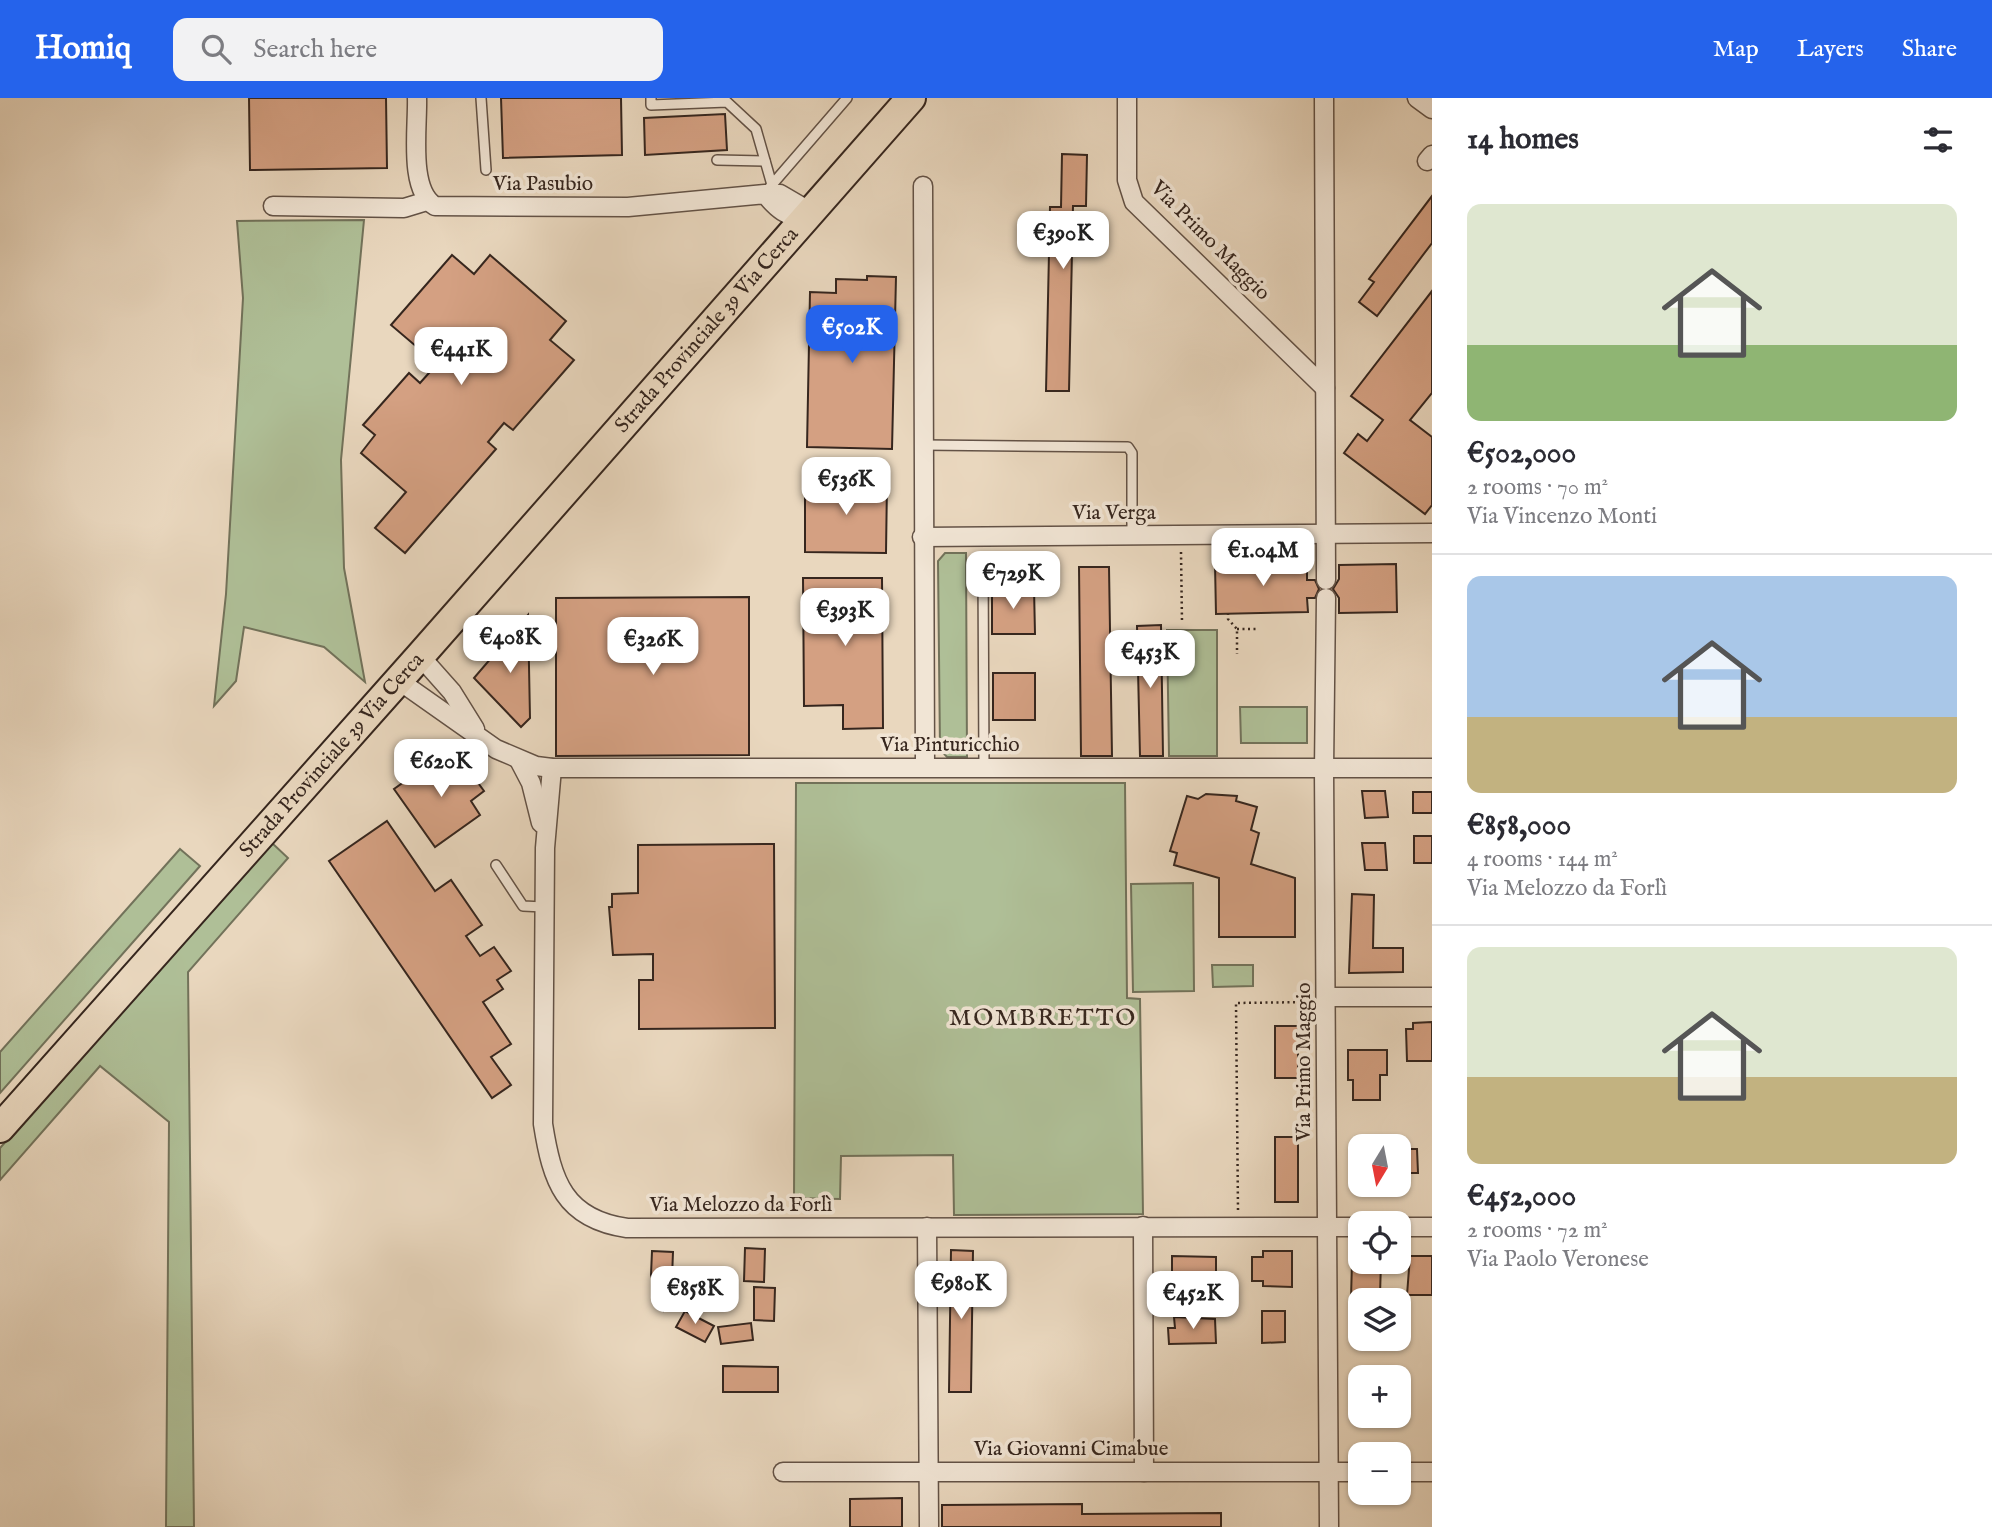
<!DOCTYPE html>
<html lang="en">
<head>
<meta charset="utf-8">
<style>
	body { margin:0; font-family:"IM FELL English",serif; background:#f2f2f3; color:#2b2b33; height:100vh; display:flex; flex-direction:column; font-size:26px; white-space:nowrap }
	* { box-sizing:border-box; margin:0 }
	p { font-size:23px; color:#7c7c81 }
	.icon { flex:none; width:38px; height:38px; fill:none; stroke:currentColor; stroke-width:2; stroke-linecap:round; stroke-linejoin:round }
	.map { position:relative; flex:1; overflow:hidden }
	.panel { display:flex; flex-direction:column; background:#fff; width:560px }
	.panel>* { flex:none }
	.needle { width:46px; rotate:190deg }
	.fabs { position:absolute; left:1348px; top:1036px; display:grid; gap:14px }
	.fabs a { display:grid; place-items:center; width:63px; height:63px; border-radius:14px; background:#fff; box-shadow:0 2px 5px #0004; font-size:35px }
	.price { position:absolute; translate:-50% -60px; padding:0 16px; border-radius:14px; background:#fff; color:#222; font-size:23px; line-height:46px; filter:drop-shadow(0 2px 4px #0008) }
	.price::after { content:''; position:absolute; left:50%; top:42px; width:21px; height:16px; margin-left:-10px; background:inherit; clip-path:polygon(0 0,100% 0,50% 100%) }
	.price.current { background:#2563eb; color:#fff }
	ul { padding:0; list-style:none }
	li { display:grid; align-content:center; gap:14px; height:371px; padding:0 35px }
	li+li { border-top:2px solid #e1e1e2 }
	li span { display:grid; place-items:center; height:217px; border-radius:14px; color:#555 }
	li>.icon { margin-inline-start:auto }
	span .icon { width:126px; height:126px; fill:#fffc; stroke-width:1 }
	li b { font-size:30px }
	h2 { display:flex; justify-content:space-between; align-items:center; height:84px; padding:0 35px; font-size:30px }
	header { display:flex; align-items:center; gap:42px; box-sizing:border-box; height:98px; padding:0 35px; background:#2563eb; color:#fff }
	header strong { font-size:33px }
	nav { display:flex; gap:38px; margin-inline-start:auto; font-size:24px }
	.search { width:490px; height:63px; background:#f2f2f3; display:flex; align-items:center; gap:18px; box-sizing:border-box; padding:0 24px; border-radius:14px; color:#7c7c81; font-size:26px }
	main { display:flex; flex:1; min-height:0 }
	.map>svg:first-child { display:block }
</style>
</head>
<body>
<header>
<strong>Homiq</strong>
<div class="search"><svg class="icon" aria-label="search" viewBox="0 0 24 24"><circle cx="10" cy="10" r="6"/><path d="M15 15l6 6"/></svg>Search here</div>
<nav><a>Map</a><a>Layers</a><a>Share</a></nav>
</header>
<main>
<div class="map">
<svg width="1432" height="1429" viewBox="0 0 1432 1429">
	<rect width="100%" height="100%" fill="#e9d7be"/>
	<filter id="stains"><feTurbulence type="fractalNoise" baseFrequency=".00286" numOctaves="4"/><feColorMatrix values="0 0 0 0 .2 0 0 0 0 .09 0 0 0 0 .02 0 0 0 .5 -.17"/></filter>
	<radialGradient id="worn" r=".72"><stop offset=".6" stop-color="#630" stop-opacity="0"/><stop offset="1" stop-color="#630" stop-opacity=".3"/></radialGradient>
	<g fill="#afbf97" stroke="#72725a" stroke-width="2">
		<path d="M 364,122 L 341,362 L 344,470 L 365,584 L 324,549 L 244,529 L 236,583 L 214,608 L 226,496 L 243,200 L 237,123 Z"/>
		<path d="M 945,455 L 966,455 L 967,659 L 947,659 L 940,651 L 938,463 Z"/>
		<path d="M 1167,532 L 1217,532 L 1217,658 L 1169,658 Z"/>
		<path d="M 1240,609 L 1307,609 L 1307,645 L 1241,645 Z"/>
		<path d="M 796,685 L 1125,685 L 1127,900 L 1140,901 L 1143,1116 L 954,1117 L 953,1057 L 841,1058 L 840,1101 L 794,1100 Z"/>
		<path d="M 272,745 L 288,760 L 188,874 L 194,1429 L 166,1429 L 169,1024 L 100,968 L 0,1082 L 0,1050 Z"/>
		<path d="M 180,751 L 200,768 L 0,995 L 0,954 Z"/>
		<path d="M 1193,785 L 1194,893 L 1133,894 L 1131,786 Z"/>
		<path d="M 1212,867 L 1253,867 L 1253,888 L 1213,889 Z"/>
	</g>
	<g fill="#d4a082" stroke="#36261e" stroke-width="2">
		<path d="M 249,0 L 386,0 L 387,70 L 250,72 Z"/>
		<path d="M 501,0 L 621,0 L 622,57 L 503,60 Z"/>
		<path d="M 725,16 L 727,52 L 645,57 L 644,20 Z"/>
		<path d="M 1062,56 L 1087,57 L 1086,108 L 1073,108 L 1069,293 L 1046,293 L 1050,109 L 1061,109 Z"/>
		<path d="M 1432,98 L 1432,145 L 1377,218 L 1359,204 L 1374,184 L 1369,181 Z"/>
		<path d="M 452,157 L 474,176 L 490,157 L 566,223 L 550,242 L 574,262 L 513,332 L 504,325 L 488,344 L 496,351 L 405,455 L 375,430 L 406,394 L 361,355 L 375,337 L 363,327 L 409,275 L 420,285 L 437,266 L 391,227 Z"/>
		<path d="M 867,178 L 896,179 L 892,351 L 807,349 L 810,194 L 836,195 L 836,181 L 867,182 Z"/>
		<path d="M 1432,193 L 1432,295 L 1410,322 L 1432,339 L 1432,407 L 1425,416 L 1344,355 L 1358,336 L 1367,343 L 1383,322 L 1351,298 Z"/>
		<path d="M 805,383 L 887,384 L 886,455 L 805,454 Z"/>
		<path d="M 1307,465 L 1307,482 L 1315,482 L 1319,491 L 1315,500 L 1307,500 L 1308,514 L 1216,516 L 1215,466 Z"/>
		<path d="M 1396,466 L 1397,514 L 1339,515 L 1339,500 L 1333,491 L 1339,481 L 1339,467 Z"/>
		<path d="M 1079,469 L 1109,469 L 1112,658 L 1081,658 Z"/>
		<path d="M 803,480 L 882,480 L 883,630 L 843,631 L 843,607 L 804,608 Z"/>
		<path d="M 992,490 L 1034,490 L 1035,536 L 992,536 Z"/>
		<path d="M 749,499 L 749,657 L 556,658 L 556,500 Z"/>
		<path d="M 528,517 L 530,620 L 521,629 L 474,580 Z"/>
		<path d="M 1161,527 L 1163,658 L 1140,658 L 1137,528 Z"/>
		<rect x="993" y="575" width="42" height="47"/>
		<path d="M 439,659 L 449,672 L 462,663 L 484,693 L 471,703 L 480,717 L 435,749 L 394,691 Z"/>
		<path d="M 1362,693 L 1385,693 L 1388,719 L 1365,720 Z"/>
		<rect x="1413" y="694" width="19" height="21"/>
		<path d="M 1206,696 L 1237,698 L 1236,703 L 1257,709 L 1251,732 L 1259,735 L 1251,766 L 1295,780 L 1295,839 L 1219,839 L 1219,780 L 1174,767 L 1177,755 L 1170,753 L 1187,698 L 1198,701 Z"/>
		<path d="M 387,723 L 435,793 L 451,782 L 482,827 L 466,838 L 480,858 L 494,849 L 511,873 L 497,882 L 503,891 L 483,904 L 511,946 L 491,959 L 511,987 L 492,1000 L 329,763 Z"/>
		<rect x="1414" y="738" width="18" height="27"/>
		<path d="M 1362,745 L 1385,745 L 1387,772 L 1365,772 Z"/>
		<path d="M 774,746 L 775,930 L 639,931 L 639,882 L 653,882 L 653,856 L 613,857 L 609,809 L 612,809 L 612,796 L 638,795 L 638,747 Z"/>
		<path d="M 1352,796 L 1374,797 L 1373,850 L 1403,850 L 1403,874 L 1349,875 Z"/>
		<path d="M 1432,924 L 1432,963 L 1407,963 L 1406,931 L 1413,931 L 1413,925 Z"/>
		<rect x="1275" y="928" width="23" height="52"/>
		<path d="M 1348,952 L 1387,952 L 1387,977 L 1380,977 L 1380,1002 L 1353,1002 L 1353,982 L 1348,982 Z"/>
		<rect x="1275" y="1039" width="23" height="65"/>
		<path d="M 1398,1051 L 1417,1051 L 1418,1075 L 1398,1075 Z"/>
		<path d="M 745,1150 L 765,1151 L 764,1184 L 744,1183 Z"/>
		<path d="M 951,1152 L 973,1153 L 971,1294 L 949,1294 Z"/>
		<path d="M 652,1153 L 673,1154 L 672,1180 L 682,1207 L 664,1213 L 651,1177 Z"/>
		<path d="M 1263,1153 L 1292,1153 L 1292,1189 L 1263,1188 L 1263,1183 L 1252,1183 L 1252,1159 L 1263,1159 Z"/>
		<path d="M 1172,1158 L 1216,1159 L 1216,1177 L 1200,1177 L 1200,1180 L 1172,1177 Z"/>
		<path d="M 1410,1158 L 1432,1158 L 1432,1197 L 1407,1197 Z"/>
		<path d="M 1352,1164 L 1381,1164 L 1380,1197 L 1351,1200 Z"/>
		<path d="M 754,1189 L 775,1190 L 774,1223 L 754,1222 Z"/>
		<path d="M 685,1213 L 714,1228 L 705,1244 L 676,1229 Z"/>
		<path d="M 1262,1213 L 1285,1213 L 1285,1244 L 1262,1245 Z"/>
		<path d="M 1174,1219 L 1215,1221 L 1216,1245 L 1169,1246 L 1168,1230 L 1175,1230 Z"/>
		<path d="M 751,1225 L 753,1242 L 721,1246 L 718,1229 Z"/>
		<path d="M 723,1268 L 778,1269 L 778,1294 L 723,1294 Z"/>
		<path d="M 902,1400 L 902,1429 L 850,1429 L 850,1401 Z"/>
		<path d="M 1082,1406 L 1082,1416 L 1221,1415 L 1221,1429 L 942,1429 L 942,1407 Z"/>
	</g>
	<g fill="none" stroke-linecap="round" stroke-linejoin="round">
		<defs>
			<g id="service">
				<path d="M 481,0 L 486,72"/>
				<path d="M 651,0 L 651,7 L 727,4 L 756,31 L 772,87"/>
				<path d="M 717,62 L 765,63"/>
				<path d="M 770,89 L 847,0"/>
				<path d="M 923,347 L 1128,349 L 1132,355 L 1132,437"/>
				<path d="M 983,466 L 984,669"/>
				<path d="M 496,767 L 523,808 L 544,809"/>
			</g>
			<g id="minor">
				<path d="M 417,0 C 418,29 408,92 435,108 L 628,109 L 765,96 L 780,96 L 804,110 L 806,121 C 787,119 777,111 765,96"/>
				<path d="M 1127,0 L 1127,82 L 1134,104 L 1325,290"/>
				<path d="M 1324,0 L 1326,482"/>
				<path d="M 1417,0 L 1432,11"/>
				<path d="M 1427,63 L 1432,57"/>
				<path d="M 923,88 L 925,669"/>
				<path d="M 273,108 L 404,110 L 427,103"/>
				<path d="M 922,439 L 1432,435"/>
				<path d="M 1326,500 L 1324,672 L 1329,1429"/>
				<path d="M 420,558 L 452,594 L 475,631"/>
				<path d="M 398,582 L 496,651 L 536,668 L 552,670 L 1432,670"/>
				<path d="M 519,662 L 531,685 L 541,725"/>
				<path d="M 552,670 L 545,750 L 543,1026 C 552,1083 564,1121 627,1130 L 1360,1129"/>
				<path d="M 1327,899 L 1432,899"/>
				<path d="M 1143,1128 L 1144,1374"/>
				<path d="M 927,1129 L 929,1429"/>
				<path d="M 1398,1129 L 1432,1129"/>
				<path d="M 783,1374 L 1360,1374"/>
				<path d="M 1398,1374 L 1432,1374"/>
			</g>
			<g id="primary">
				<path id="s1" d="M 0,1030 L 420,558 L 911,0"/>
			</g>
		</defs>
		<use href="#service" stroke="#635246" stroke-width="12"/>
		<use href="#minor" stroke="#635246" stroke-width="21"/>
		<use href="#primary" stroke="#36261e" stroke-width="32"/>
		<g stroke="#36261e" stroke-width="2.5" stroke-dasharray="2 3.5" stroke-linecap="butt">
			<path d="M 1181,454 L 1182,524"/>
			<path d="M 1228,515 L 1228,521 L 1237,531 L 1237,556"/>
			<path d="M 1237,531 L 1259,531"/>
			<path d="M 1238,1112 L 1236,905 L 1310,904"/>
		</g>
		<use href="#service" stroke="#f1e5d5" stroke-width="9"/>
		<use href="#minor" stroke="#f1e5d5" stroke-width="18"/>
		<use href="#primary" stroke="#e9d7be" stroke-width="28"/>
	</g>
	<g text-anchor="middle" dominant-baseline="central" stroke-width="7" stroke-linejoin="round" paint-order="stroke">
		<g font-size="21" fill="#36261e" stroke="#f1e5d5">
			<text x="543" y="86">Via Pasubio</text>
			<text transform="translate(1210 143) rotate(45)">Via Primo Maggio</text>
			<text stroke="none"><textPath href="#s1" startOffset="1066">Strada Provinciale 39 Via Cerca</textPath></text>
			<text x="1114" y="415">Via Verga</text>
			<text x="950" y="647">Via Pinturicchio</text>
			<text stroke="none"><textPath href="#s1" startOffset="499">Strada Provinciale 39 Via Cerca</textPath></text>
			<text transform="translate(1304 964) rotate(-90)">Via Primo Maggio</text>
			<text x="741" y="1107">Via Melozzo da Forlì</text>
			<text x="1071" y="1351">Via Giovanni Cimabue</text>
		</g>
		<g font-size="24" letter-spacing="2" fill="#36261e" stroke="#f1e5d5">
			<text x="1043" y="920">MOMBRETTO</text>
		</g>
	</g>
	<rect width="100%" height="100%" filter="url(#stains)"/>
	<rect width="100%" height="100%" fill="url(#worn)"/>
</svg>
<div class="fabs">
<a><svg class="needle" viewBox="-14 -14 28 28"><path d="M0-13l5 13h-10z" fill="#e53935"/><path d="M0 13l5-13h-10z" fill="#7c7c81"/></svg></a>
<a><svg class="icon" aria-label="locate" viewBox="0 0 24 24"><circle cx="12" cy="12" r="6"/><path d="M12 2v4M12 18v4M2 12h4M18 12h4"/></svg></a>
<a><svg class="icon" aria-label="layers" viewBox="0 0 24 24"><path d="M12 4l9 5-9 5-9-5zM3 14l9 5 9-5"/></svg></a>
<a>+</a>
<a>−</a>
</div>
<b class="price" style="left:1063px;top:173px">€390K</b>
<b class="price current" style="left:852px;top:267px">€502K</b>
<b class="price" style="left:461px;top:289px">€441K</b>
<b class="price" style="left:846px;top:419px">€536K</b>
<b class="price" style="left:1263px;top:490px">€1.04M</b>
<b class="price" style="left:1013px;top:513px">€729K</b>
<b class="price" style="left:845px;top:550px">€393K</b>
<b class="price" style="left:510px;top:577px">€408K</b>
<b class="price" style="left:653px;top:579px">€326K</b>
<b class="price" style="left:1150px;top:592px">€453K</b>
<b class="price" style="left:441px;top:701px">€620K</b>
<b class="price" style="left:961px;top:1223px">€980K</b>
<b class="price" style="left:695px;top:1228px">€858K</b>
<b class="price" style="left:1193px;top:1233px">€452K</b>
</div>
<section class="panel">
<h2>14 homes<svg class="icon" aria-label="filters" viewBox="0 0 24 24"><path d="M4 7h16M4 17h16"/><circle cx="9" cy="7" r="2"/><circle cx="15" cy="17" r="2"/></svg></h2>
<ul>
<li><span style="background:linear-gradient(#dfe7d0 65%,#8fb573 0)"><svg class="icon" aria-label="home" viewBox="0 0 24 24"><path d="M3 11l9-7 9 7M6 9v11h12V9"/></svg></span><div><b>€502,000</b><p>2 rooms · 70 m²</p><p>Via Vincenzo Monti</p></div></li>
<li><span style="background:linear-gradient(#a9c7e8 65%,#c2b280 0)"><svg class="icon" aria-label="home" viewBox="0 0 24 24"><path d="M3 11l9-7 9 7M6 9v11h12V9"/></svg></span><div><b>€858,000</b><p>4 rooms · 144 m²</p><p>Via Melozzo da Forlì</p></div></li>
<li><span style="background:linear-gradient(#dfe7d0 60%,#c2b280 0)"><svg class="icon" aria-label="home" viewBox="0 0 24 24"><path d="M3 11l9-7 9 7M6 9v11h12V9"/></svg></span><div><b>€452,000</b><p>2 rooms · 72 m²</p><p>Via Paolo Veronese</p></div></li>
</ul>
</section>
</main>
</body>
</html>
